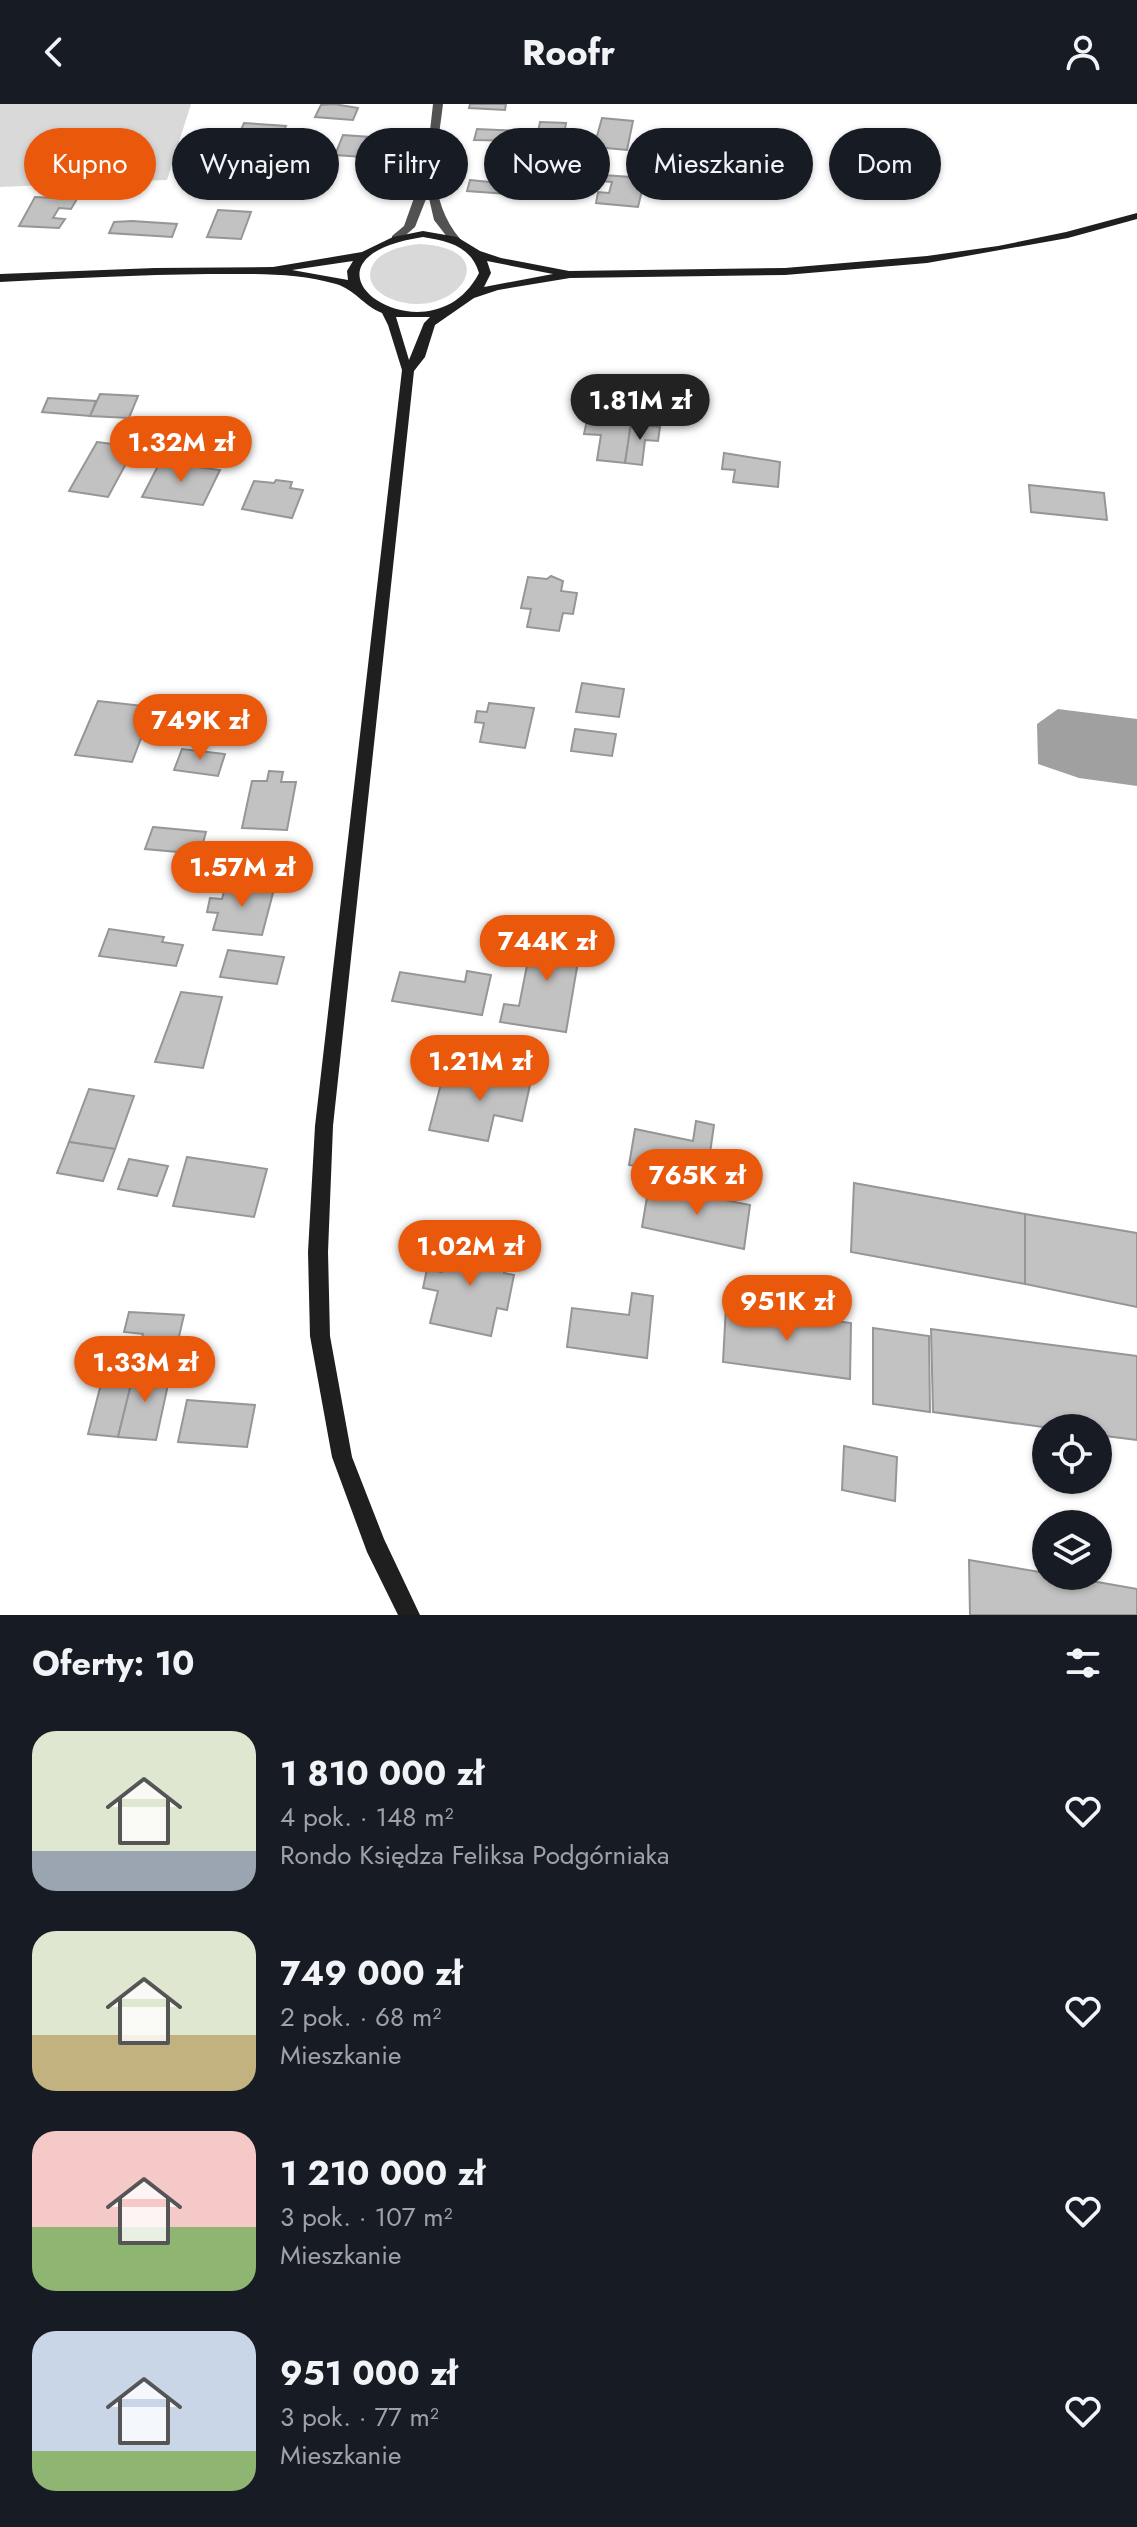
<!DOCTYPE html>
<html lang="pl">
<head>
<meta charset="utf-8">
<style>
	body { margin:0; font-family:Jost,sans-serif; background:#20242c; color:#f1f3f6; height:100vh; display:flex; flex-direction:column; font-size:30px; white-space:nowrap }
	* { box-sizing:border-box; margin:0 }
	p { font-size:26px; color:#9ea1a6 }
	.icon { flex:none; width:44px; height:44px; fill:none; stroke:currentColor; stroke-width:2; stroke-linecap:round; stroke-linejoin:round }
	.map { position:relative; height:1511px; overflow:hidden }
	.sheet { display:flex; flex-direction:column; background:#171b24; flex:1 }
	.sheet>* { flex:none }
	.top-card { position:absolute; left:24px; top:24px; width:1090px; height:72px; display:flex; gap:16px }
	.buttons { position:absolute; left:1032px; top:1310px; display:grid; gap:16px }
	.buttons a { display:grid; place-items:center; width:80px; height:80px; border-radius:50%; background:#171b24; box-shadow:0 2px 6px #0004; font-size:40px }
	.price { position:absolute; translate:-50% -68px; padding:0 18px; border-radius:28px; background:#ea580c; color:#fff; font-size:26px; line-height:52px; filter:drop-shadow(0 2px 4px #0008) }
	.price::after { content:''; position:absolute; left:50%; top:48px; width:24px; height:18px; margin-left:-12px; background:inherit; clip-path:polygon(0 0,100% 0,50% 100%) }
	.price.current { background:#222; color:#fff }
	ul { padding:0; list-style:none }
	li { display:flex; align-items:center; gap:24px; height:200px; padding:0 32px }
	li span { display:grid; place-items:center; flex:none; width:224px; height:160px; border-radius:24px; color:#555 }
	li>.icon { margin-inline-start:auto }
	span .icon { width:96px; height:96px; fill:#fffc; stroke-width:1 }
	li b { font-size:34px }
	h2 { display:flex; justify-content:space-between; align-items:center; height:96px; padding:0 32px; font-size:34px }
	.tag { padding:0 28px; border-radius:36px; background:#171b24; box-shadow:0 2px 6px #0004; font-size:28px; line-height:72px }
	.tag.current { background:#ea580c; color:#fff }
	header { display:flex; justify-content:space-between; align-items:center; height:104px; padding:0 32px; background:#171b24; font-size:36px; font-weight:700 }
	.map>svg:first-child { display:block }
</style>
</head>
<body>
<header><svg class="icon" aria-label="back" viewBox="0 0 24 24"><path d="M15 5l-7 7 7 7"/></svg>Roofr<svg class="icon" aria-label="person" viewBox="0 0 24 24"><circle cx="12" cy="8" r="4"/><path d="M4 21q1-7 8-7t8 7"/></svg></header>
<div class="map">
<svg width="1137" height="1511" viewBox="0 0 1137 1511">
	<rect width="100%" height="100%" fill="#fff"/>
	<g fill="#d9d9d9">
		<path d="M 0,0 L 191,0 L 167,76 L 0,83 Z"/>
		<path d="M 419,140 C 511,144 453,222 389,194 C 380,190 370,182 370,171 C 371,148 402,142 419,140 Z"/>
	</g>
	<path fill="#a0a0a0" d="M 1058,605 L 1137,615 L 1137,682 L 1079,674 L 1038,660 L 1037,620 Z"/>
	<g fill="#c2c2c2" stroke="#969696" stroke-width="2">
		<path d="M 334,0 L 358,4 L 353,16 L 315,13 L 321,1 Z"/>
		<path d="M 470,0 L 506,0 L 505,6 L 469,4 Z"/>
		<path d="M 602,14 L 633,17 L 627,46 L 584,42 L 587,31 L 597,32 Z"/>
		<path d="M 540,18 L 566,19 L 563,38 L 474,36 L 477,25 L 538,28 Z"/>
		<path d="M 244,19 L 286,22 L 284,26 L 276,26 L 271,37 L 279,38 L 275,46 L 233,43 Z"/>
		<path d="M 343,31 L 370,33 L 367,40 L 374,40 L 372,46 L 365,46 L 363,53 L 335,51 Z"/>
		<path d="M 603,71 L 645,74 L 638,103 L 596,99 L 598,88 L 609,89 L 612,78 L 601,77 Z"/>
		<path d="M 470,76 L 511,80 L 508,90 L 467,87 Z"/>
		<path d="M 511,80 L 542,83 L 539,93 L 508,90 Z"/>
		<path d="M 35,93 L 77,95 L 71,105 L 59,104 L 53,114 L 65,115 L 59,124 L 19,122 Z"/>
		<path d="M 218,106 L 251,108 L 241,135 L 207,133 Z"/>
		<path d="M 132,117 L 177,120 L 172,133 L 109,129 L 114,118 Z"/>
		<path d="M 100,290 L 138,292 L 129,314 L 90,312 Z"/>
		<path d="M 48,294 L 96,297 L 90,312 L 42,308 Z"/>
		<path d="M 587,316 L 631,320 L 625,359 L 597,356 L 601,331 L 584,330 Z"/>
		<path d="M 631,320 L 660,323 L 658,337 L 645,336 L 642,361 L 625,359 Z"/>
		<path d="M 97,338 L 135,343 L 108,393 L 69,387 Z"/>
		<path d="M 724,349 L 780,358 L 778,383 L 733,378 L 735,366 L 722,365 Z"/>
		<path d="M 160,358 L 220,366 L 203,401 L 142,393 Z"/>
		<path d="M 276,376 L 292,378 L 290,384 L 303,386 L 292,414 L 242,405 L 254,377 L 274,379 Z"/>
		<path d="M 1029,381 L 1104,389 L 1107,416 L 1031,408 Z"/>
		<path d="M 551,472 L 563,477 L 561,487 L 577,489 L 573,510 L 563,509 L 559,527 L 527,523 L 531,505 L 521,504 L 528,473 L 547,475 Z"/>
		<path d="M 582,579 L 624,585 L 619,613 L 576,608 Z"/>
		<path d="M 98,597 L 153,603 L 132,658 L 75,651 Z"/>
		<path d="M 489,599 L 534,604 L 525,644 L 480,638 L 484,619 L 475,618 L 477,607 L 487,608 Z"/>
		<path d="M 575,625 L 616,630 L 612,652 L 571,647 Z"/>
		<path d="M 182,645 L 225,650 L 218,672 L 174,666 Z"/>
		<path d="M 269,667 L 283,668 L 281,678 L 296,678 L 287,726 L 242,724 L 252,677 L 267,677 Z"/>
		<path d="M 153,723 L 206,728 L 200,750 L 145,745 Z"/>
		<path d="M 226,780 L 274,785 L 262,831 L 213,826 L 218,809 L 207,808 L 210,794 L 222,795 Z"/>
		<path d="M 109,825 L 164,833 L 162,838 L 183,841 L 176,862 L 99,852 Z"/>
		<path d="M 534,826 L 582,834 L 566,928 L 500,918 L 504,900 L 519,902 Z"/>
		<path d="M 228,846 L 284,853 L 277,880 L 220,873 Z"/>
		<path d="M 467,867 L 491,871 L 482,911 L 392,897 L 400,868 L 465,878 Z"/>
		<path d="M 181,888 L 222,893 L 203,964 L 155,958 Z"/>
		<path d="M 465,965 L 503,972 L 505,966 L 532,972 L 522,1017 L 494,1011 L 488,1037 L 429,1026 L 442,976 L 461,979 Z"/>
		<path d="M 89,985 L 134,992 L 115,1045 L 69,1038 Z"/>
		<path d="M 696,1017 L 714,1021 L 706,1077 L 629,1061 L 635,1025 L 693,1037 Z"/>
		<path d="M 69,1038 L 115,1045 L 103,1077 L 57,1069 Z"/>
		<path d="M 187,1053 L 267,1065 L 254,1113 L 173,1102 Z"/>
		<path d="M 129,1055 L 168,1062 L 157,1092 L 118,1085 Z"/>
		<path d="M 854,1079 L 1025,1110 L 1025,1180 L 851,1148 Z"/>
		<path d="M 649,1081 L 750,1101 L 744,1145 L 642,1123 Z"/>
		<path d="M 1025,1110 L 1137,1129 L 1137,1203 L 1025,1180 Z"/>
		<path d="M 450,1137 L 509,1149 L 504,1169 L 514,1171 L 507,1206 L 497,1204 L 491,1232 L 430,1219 L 438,1187 L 423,1184 L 427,1165 L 442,1168 Z"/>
		<path d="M 632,1189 L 653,1192 L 647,1254 L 567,1243 L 572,1204 L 629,1211 Z"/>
		<path d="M 726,1202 L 851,1219 L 850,1275 L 723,1258 Z"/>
		<path d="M 129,1208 L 184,1211 L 171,1267 L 135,1264 L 143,1230 L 124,1228 Z"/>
		<path d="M 873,1224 L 929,1232 L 930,1308 L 873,1300 Z"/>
		<path d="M 931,1225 L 1137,1252 L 1137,1336 L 1098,1331 L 1098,1324 L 1050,1324 L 933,1308 Z"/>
		<path d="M 108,1253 L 137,1256 L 118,1333 L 88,1330 Z"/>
		<path d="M 135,1264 L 171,1267 L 156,1336 L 118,1333 Z"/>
		<path d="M 187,1296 L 255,1301 L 247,1343 L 178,1338 Z"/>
		<path d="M 844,1342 L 897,1353 L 895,1397 L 842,1386 Z"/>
		<path d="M 969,1456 L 1046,1469 L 1046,1472 L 1064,1472 L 1137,1485 L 1137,1511 L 970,1511 Z"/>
	</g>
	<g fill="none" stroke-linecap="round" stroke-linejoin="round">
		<path fill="#525252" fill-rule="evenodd" d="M 433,0 L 443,0 C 437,51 425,93 461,136 L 451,138 L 434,116 L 428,90 L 415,123 L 400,136 L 392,136 L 392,132 L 404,122 L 414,94 L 424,80 Z"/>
		<path fill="#1f1f1f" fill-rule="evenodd" d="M 1137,109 L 1137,115 L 1068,134 L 927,159 L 785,171 L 570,174 L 498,186 L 474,194 L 435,221 L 425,253 L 414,267 L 333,1022 L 328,1148 L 330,1232 L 352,1353 L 384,1435 L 420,1511 L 398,1511 L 367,1448 L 332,1353 L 310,1232 L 308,1148 L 315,1022 L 402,266 L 388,221 L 382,209 C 364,202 354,185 336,180 C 295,168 250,170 208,170 C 139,171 69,174 0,178 L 0,170 L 155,164 L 273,163 L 362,148 L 393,133 L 423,127 L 457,133 L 480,147 L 501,154 L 569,167 L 785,164 L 927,152 L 998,142 L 1066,128 ZM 423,133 C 448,137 471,142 479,169 C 429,265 273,156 423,133 ZM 353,157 L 347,167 L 348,176 L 292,166 ZM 487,157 L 553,170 L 484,183 L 491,169 ZM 396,213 L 430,213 L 424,219 L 409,256 Z"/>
	</g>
</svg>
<div class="buttons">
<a><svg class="icon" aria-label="locate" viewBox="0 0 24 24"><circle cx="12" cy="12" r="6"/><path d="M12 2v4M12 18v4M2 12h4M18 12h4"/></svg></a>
<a><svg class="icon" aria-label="layers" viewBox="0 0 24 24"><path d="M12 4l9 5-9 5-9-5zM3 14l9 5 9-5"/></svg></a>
</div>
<b class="price current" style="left:640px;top:338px">1.81M zł</b>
<b class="price" style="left:181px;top:380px">1.32M zł</b>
<b class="price" style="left:200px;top:658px">749K zł</b>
<b class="price" style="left:242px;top:805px">1.57M zł</b>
<b class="price" style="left:547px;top:879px">744K zł</b>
<b class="price" style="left:480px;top:999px">1.21M zł</b>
<b class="price" style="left:697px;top:1113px">765K zł</b>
<b class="price" style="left:470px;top:1184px">1.02M zł</b>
<b class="price" style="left:787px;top:1239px">951K zł</b>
<b class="price" style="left:145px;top:1300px">1.33M zł</b>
<div class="top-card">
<a class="tag current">Kupno</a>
<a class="tag">Wynajem</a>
<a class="tag">Filtry</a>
<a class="tag">Nowe</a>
<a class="tag">Mieszkanie</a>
<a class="tag">Dom</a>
</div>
</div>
<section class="sheet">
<h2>Oferty: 10<svg class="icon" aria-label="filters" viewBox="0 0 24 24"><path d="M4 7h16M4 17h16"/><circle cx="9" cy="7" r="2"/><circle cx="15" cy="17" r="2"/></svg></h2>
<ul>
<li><span style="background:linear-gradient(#dfe7d0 75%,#9aa5b1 0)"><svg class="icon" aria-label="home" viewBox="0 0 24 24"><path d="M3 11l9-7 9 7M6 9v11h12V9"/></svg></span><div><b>1 810 000 zł</b><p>4 pok. · 148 m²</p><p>Rondo Księdza Feliksa Podgórniaka</p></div><svg class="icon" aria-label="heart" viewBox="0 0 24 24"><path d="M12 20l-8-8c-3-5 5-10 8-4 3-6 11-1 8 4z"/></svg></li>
<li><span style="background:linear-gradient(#dfe7d0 65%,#c2b280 0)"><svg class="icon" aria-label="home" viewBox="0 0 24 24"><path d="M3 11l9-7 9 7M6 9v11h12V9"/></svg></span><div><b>749 000 zł</b><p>2 pok. · 68 m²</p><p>Mieszkanie</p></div><svg class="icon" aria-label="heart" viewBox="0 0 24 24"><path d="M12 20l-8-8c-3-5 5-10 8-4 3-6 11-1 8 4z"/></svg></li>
<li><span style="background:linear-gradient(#f6c9c9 60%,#8fb573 0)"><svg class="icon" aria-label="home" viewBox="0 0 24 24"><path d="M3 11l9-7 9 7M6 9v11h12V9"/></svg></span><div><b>1 210 000 zł</b><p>3 pok. · 107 m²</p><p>Mieszkanie</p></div><svg class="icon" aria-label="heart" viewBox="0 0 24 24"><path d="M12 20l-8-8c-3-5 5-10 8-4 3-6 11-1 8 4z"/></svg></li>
<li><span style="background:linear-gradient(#c9d6e8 75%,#8fb573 0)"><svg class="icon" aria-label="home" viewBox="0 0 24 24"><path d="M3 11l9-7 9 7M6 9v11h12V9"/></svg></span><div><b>951 000 zł</b><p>3 pok. · 77 m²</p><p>Mieszkanie</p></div><svg class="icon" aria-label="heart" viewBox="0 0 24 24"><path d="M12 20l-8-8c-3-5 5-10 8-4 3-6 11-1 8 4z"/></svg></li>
</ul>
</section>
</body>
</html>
